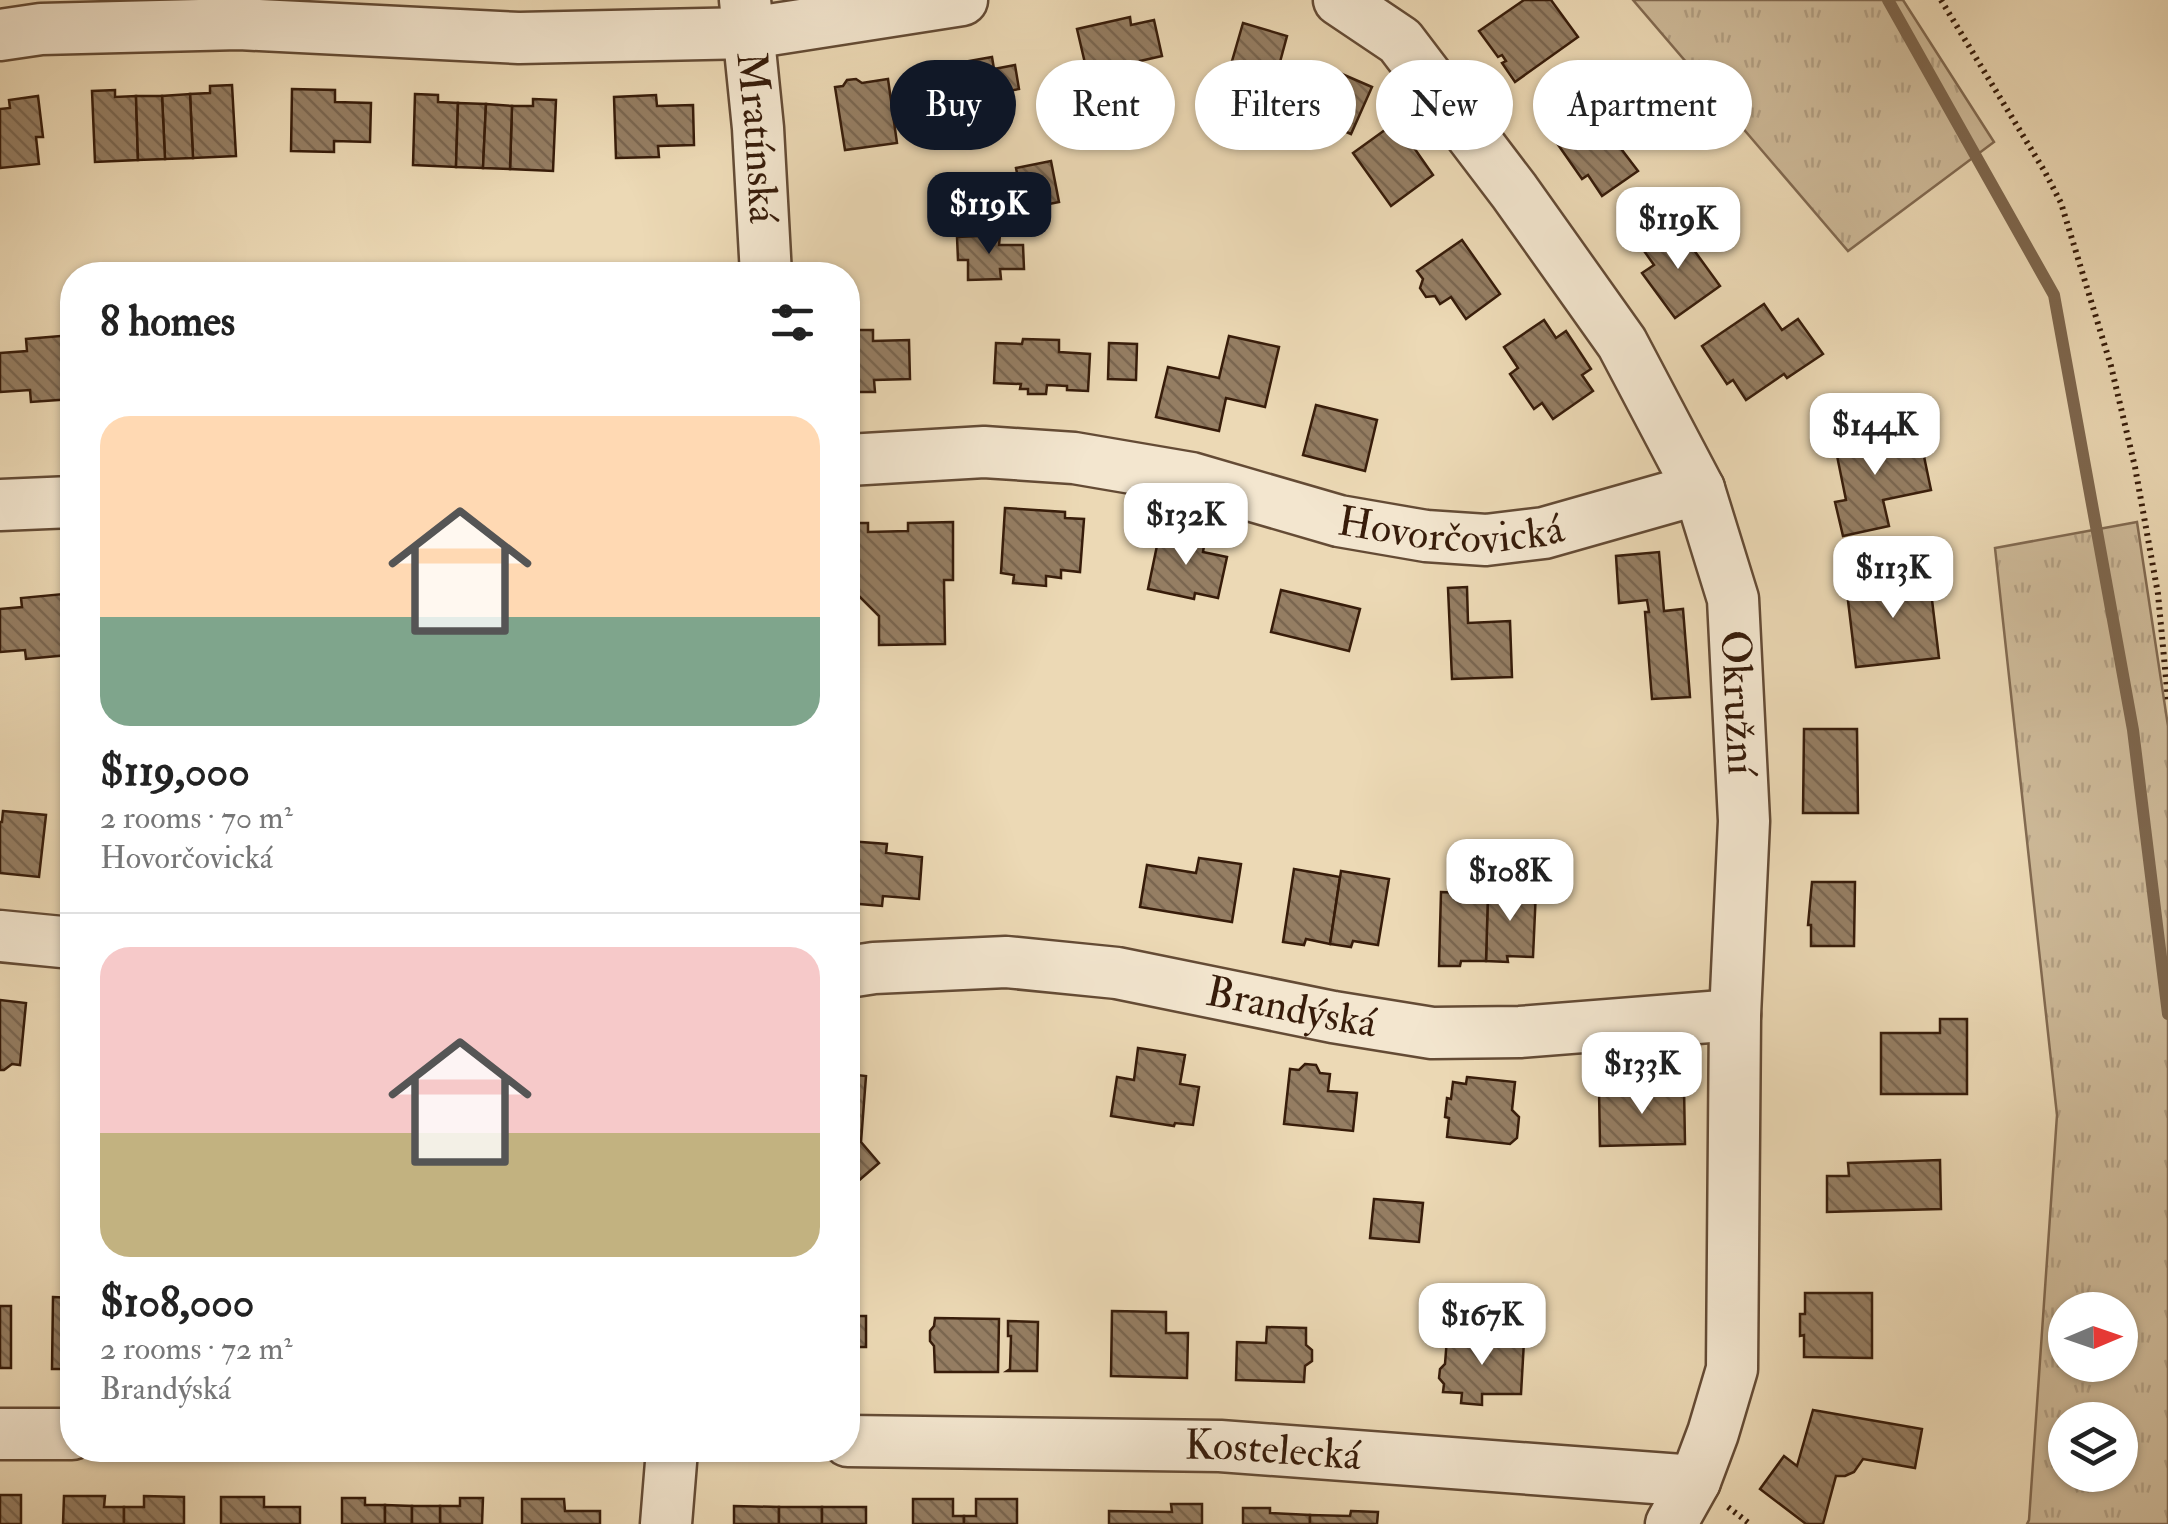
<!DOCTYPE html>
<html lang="en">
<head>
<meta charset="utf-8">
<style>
	body { margin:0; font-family:"IM FELL Double Pica",serif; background:#f2f2f2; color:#222; height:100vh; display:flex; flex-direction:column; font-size:38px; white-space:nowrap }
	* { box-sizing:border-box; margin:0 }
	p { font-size:32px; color:#767676 }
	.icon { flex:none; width:55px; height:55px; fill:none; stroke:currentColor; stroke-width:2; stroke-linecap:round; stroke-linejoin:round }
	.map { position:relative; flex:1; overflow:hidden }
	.sheet { position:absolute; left:60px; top:262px; width:800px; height:1200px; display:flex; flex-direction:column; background:#fff; border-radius:40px; box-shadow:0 2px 8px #0004 }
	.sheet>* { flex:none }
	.hud { position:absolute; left:890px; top:60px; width:950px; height:90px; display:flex; gap:20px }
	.needle { width:65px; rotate:88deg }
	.buttons { position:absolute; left:2048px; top:1292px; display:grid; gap:20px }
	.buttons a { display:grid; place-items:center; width:90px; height:90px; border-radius:50%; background:#fff; box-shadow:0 2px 8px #0004; font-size:50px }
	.price { position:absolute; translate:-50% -85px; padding:0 22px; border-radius:20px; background:#fff; color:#222; font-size:32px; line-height:65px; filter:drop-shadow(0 2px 5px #0008) }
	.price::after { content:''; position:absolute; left:50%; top:60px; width:30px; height:22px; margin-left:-15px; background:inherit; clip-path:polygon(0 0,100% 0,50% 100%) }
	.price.on { background:#111827; color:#fff }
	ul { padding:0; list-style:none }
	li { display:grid; align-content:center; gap:20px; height:530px; padding:0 40px }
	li+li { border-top:2px solid #e0e0e0 }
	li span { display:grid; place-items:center; height:310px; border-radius:30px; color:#555 }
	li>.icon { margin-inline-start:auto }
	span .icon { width:180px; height:180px; fill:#fffc; stroke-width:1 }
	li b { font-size:42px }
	h2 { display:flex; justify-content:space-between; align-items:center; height:120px; padding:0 40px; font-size:42px }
	.tag { padding:0 35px; border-radius:45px; background:#fff; box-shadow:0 2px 8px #0004; font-size:35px; line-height:90px }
	.tag.on { background:#111827; color:#fff }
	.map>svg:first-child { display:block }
</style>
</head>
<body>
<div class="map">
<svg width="2168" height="1524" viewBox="0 0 2168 1524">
	<defs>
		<pattern id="grass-tufts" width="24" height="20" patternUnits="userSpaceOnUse" patternTransform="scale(2.5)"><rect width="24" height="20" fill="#cdb998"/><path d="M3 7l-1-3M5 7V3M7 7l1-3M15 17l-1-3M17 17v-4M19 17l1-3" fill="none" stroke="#b19e82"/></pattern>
		<pattern id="building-back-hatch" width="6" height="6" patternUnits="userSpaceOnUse" patternTransform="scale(2.5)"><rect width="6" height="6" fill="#957e63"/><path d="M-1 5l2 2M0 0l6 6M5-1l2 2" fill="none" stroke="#7a6650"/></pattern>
	</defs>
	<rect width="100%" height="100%" fill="#ecd9b5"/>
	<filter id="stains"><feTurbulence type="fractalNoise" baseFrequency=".002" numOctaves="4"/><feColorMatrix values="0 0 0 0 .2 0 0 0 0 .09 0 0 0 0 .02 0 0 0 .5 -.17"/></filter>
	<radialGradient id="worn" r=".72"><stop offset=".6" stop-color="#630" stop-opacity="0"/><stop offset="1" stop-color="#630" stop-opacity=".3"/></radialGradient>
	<g fill="url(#grass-tufts)" stroke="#826a51" stroke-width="2.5" fill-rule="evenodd">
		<path d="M 1633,0 L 1903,0 L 1994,142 L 1848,251 Z"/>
		<path d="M 2137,522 L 2168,726 L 2168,1524 L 2027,1524 L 2029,1520 L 2057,1115 L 1995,548 ZM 2065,1310 L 2120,1310 L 2120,1365 L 2065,1365 ZM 2065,1420 L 2120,1420 L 2120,1475 L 2065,1475 Z"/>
	</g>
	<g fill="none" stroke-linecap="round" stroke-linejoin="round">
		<path stroke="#7e674e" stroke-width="12" d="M 1888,0 L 2054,295 L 2133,730 L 2168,1014"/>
	</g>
	<g fill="url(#building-back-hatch)" stroke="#371c0a" stroke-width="2.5">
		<path d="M 1524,0 L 1551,0 L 1578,37 L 1515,82 L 1502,63 L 1506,61 L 1502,55 L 1498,57 L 1479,31 Z"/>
		<path d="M 1130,17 L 1131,25 L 1154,20 L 1162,56 L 1140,61 L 1143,76 L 1091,89 L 1077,29 Z"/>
		<path d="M 1243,23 L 1287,36 L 1280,62 L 1302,68 L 1294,95 L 1228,75 Z"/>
		<path d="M 992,57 L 994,69 L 1015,65 L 1019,89 L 998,93 L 1000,105 L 950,114 L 941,66 Z"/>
		<path d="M 1335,71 L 1372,87 L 1351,134 L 1314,118 Z"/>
		<path d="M 856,79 L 862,83 L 888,79 L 897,143 L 845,150 L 835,87 L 843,86 L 847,80 Z"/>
		<path d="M 232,85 L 236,156 L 193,158 L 190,94 L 210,93 L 210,86 Z"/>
		<path d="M 292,89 L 335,90 L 335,102 L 371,103 L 370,142 L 334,141 L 334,152 L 291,151 Z"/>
		<path d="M 115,90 L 115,97 L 136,96 L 138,160 L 95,162 L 92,91 Z"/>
		<path d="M 190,94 L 193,158 L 165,159 L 162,96 Z"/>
		<path d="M 415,94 L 438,95 L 438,102 L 458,103 L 456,167 L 413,165 Z"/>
		<path d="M 1589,94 L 1628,146 L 1622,150 L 1638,171 L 1602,196 L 1588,175 L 1582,179 L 1545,126 Z"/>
		<path d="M 656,95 L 657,106 L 693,105 L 694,145 L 658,146 L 659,157 L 616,158 L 614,97 Z"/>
		<path d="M 38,96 L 43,137 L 36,137 L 39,164 L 0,168 L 0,109 L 10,108 L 9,100 Z"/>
		<path d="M 136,96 L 162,96 L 165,159 L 138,160 Z"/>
		<path d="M 533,99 L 556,100 L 553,171 L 510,169 L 512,106 L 533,106 Z"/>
		<path d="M 458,103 L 486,104 L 483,168 L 456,167 Z"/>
		<path d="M 486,104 L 512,106 L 510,169 L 483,168 Z"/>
		<path d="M 1396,122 L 1433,175 L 1391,206 L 1353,153 Z"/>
		<path d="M 1051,161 L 1059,202 L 1024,209 L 1016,168 Z"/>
		<path d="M 1675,224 L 1720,286 L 1675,318 L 1642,273 L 1654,265 L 1642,248 Z"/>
		<path d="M 1000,235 L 999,245 L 1023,245 L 1024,269 L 1000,269 L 1001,279 L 968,280 L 968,260 L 958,260 L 957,237 Z"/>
		<path d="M 1462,240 L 1500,294 L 1466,319 L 1451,297 L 1440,304 L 1435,296 L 1426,297 L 1420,288 L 1423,279 L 1417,271 Z"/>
		<path d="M 1764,304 L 1782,330 L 1798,319 L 1823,354 L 1787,378 L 1784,374 L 1746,400 L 1733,380 L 1727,384 L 1702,346 Z"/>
		<path d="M 1544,320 L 1556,338 L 1566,331 L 1591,369 L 1582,375 L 1593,391 L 1553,419 L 1542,403 L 1534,409 L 1510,374 L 1518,368 L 1504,347 Z"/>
		<path d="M 848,330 L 873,330 L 873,341 L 909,340 L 910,379 L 874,380 L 875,392 L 848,392 Z"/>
		<path d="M 72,335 L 72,399 L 31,402 L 30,390 L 0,392 L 0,353 L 27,351 L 26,339 Z"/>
		<path d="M 1229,336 L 1279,347 L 1265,407 L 1226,398 L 1219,431 L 1156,417 L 1168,367 L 1219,378 Z"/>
		<path d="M 1023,339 L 1059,340 L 1059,352 L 1090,354 L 1088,391 L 1067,390 L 1067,386 L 1047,385 L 1046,394 L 1028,394 L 1028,389 L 1020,389 L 1021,384 L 994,383 L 996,343 L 1022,344 Z"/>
		<path d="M 1109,343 L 1137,344 L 1136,380 L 1108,379 Z"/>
		<path d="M 1316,405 L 1377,420 L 1365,471 L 1303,455 Z"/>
		<path d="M 1881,426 L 1886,450 L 1921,442 L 1931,490 L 1883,500 L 1889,526 L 1843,536 L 1835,502 L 1846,500 L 1833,436 Z"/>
		<path d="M 1005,508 L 1065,512 L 1065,518 L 1084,519 L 1080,572 L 1061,570 L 1061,578 L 1046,576 L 1046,586 L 1013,583 L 1014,575 L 1001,573 Z"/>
		<path d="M 953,522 L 953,580 L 944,580 L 945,644 L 879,645 L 879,616 L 852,589 L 848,589 L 848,523 L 868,523 L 868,532 L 908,531 L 908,523 Z"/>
		<path d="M 1176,530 L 1191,533 L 1189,543 L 1204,546 L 1203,552 L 1227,557 L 1218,598 L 1195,593 L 1194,599 L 1148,589 L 1159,536 L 1175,539 Z"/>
		<path d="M 1659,552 L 1664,611 L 1683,609 L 1690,697 L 1652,699 L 1645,612 L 1649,612 L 1647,600 L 1619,603 L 1616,556 Z"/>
		<path d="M 1929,575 L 1939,658 L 1856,667 L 1846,584 Z"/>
		<path d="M 1467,587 L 1468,623 L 1510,621 L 1512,677 L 1452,679 L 1448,588 Z"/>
		<path d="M 1281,590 L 1360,609 L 1349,651 L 1271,632 Z"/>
		<path d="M 63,594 L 68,655 L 26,659 L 25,650 L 0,652 L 0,609 L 22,607 L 21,598 Z"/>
		<path d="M 1804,729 L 1857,729 L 1858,813 L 1803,813 Z"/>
		<path d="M 3,811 L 46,815 L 39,877 L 0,873 L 0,822 L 2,822 Z"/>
		<path d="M 848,841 L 887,844 L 886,853 L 922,857 L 919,899 L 883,896 L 882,906 L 848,903 Z"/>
		<path d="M 1199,858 L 1241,864 L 1232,922 L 1140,907 L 1147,865 L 1196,873 Z"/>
		<path d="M 1294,869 L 1340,877 L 1330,944 L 1306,939 L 1304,945 L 1283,942 Z"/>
		<path d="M 1341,871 L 1389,879 L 1378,945 L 1353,941 L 1351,947 L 1330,944 Z"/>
		<path d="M 1812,882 L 1855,882 L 1854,946 L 1811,946 L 1811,925 L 1808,925 Z"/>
		<path d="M 1488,888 L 1536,890 L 1533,957 L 1507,956 L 1508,962 L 1486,961 Z"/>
		<path d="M 1441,892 L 1488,894 L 1486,961 L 1461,961 L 1460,966 L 1439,966 Z"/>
		<path d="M 0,1000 L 26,1003 L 20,1065 L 12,1064 L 4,1070 L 0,1070 Z"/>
		<path d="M 68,1008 L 72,1008 L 72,1080 L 62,1079 Z"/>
		<path d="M 1940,1019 L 1967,1019 L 1967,1094 L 1881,1094 L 1881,1033 L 1940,1033 Z"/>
		<path d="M 1138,1048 L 1185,1055 L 1180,1084 L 1199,1087 L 1193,1125 L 1175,1123 L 1174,1126 L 1111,1116 L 1117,1077 L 1134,1080 Z"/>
		<path d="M 1305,1064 L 1316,1065 L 1320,1073 L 1330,1074 L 1328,1091 L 1357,1093 L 1353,1131 L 1284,1124 L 1290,1069 L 1299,1070 Z"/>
		<path d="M 848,1074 L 866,1076 L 861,1142 L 879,1163 L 849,1189 Z"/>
		<path d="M 1467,1077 L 1515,1082 L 1512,1110 L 1519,1117 L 1517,1138 L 1510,1144 L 1447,1137 L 1449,1118 L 1445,1117 L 1447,1098 L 1451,1099 L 1453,1082 L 1466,1084 Z"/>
		<path d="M 1684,1087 L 1685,1144 L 1600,1146 L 1599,1089 L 1632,1088 L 1632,1094 L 1647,1094 L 1647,1088 Z"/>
		<path d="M 1940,1160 L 1941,1209 L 1827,1212 L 1827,1176 L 1849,1176 L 1848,1163 Z"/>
		<path d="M 1374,1199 L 1423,1203 L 1419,1242 L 1370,1238 Z"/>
		<path d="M 1805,1293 L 1872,1293 L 1872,1358 L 1804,1357 L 1804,1335 L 1800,1336 L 1800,1314 L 1805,1314 Z"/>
		<path d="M 53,1297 L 72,1298 L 72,1369 L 52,1369 Z"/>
		<rect x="0" y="1306" width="11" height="62"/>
		<path d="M 1112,1311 L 1166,1312 L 1166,1333 L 1188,1333 L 1187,1378 L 1111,1376 Z"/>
		<path d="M 848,1316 L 866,1316 L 866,1347 L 848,1347 L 848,1365 Z"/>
		<path d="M 935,1318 L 999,1319 L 998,1372 L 935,1372 L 934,1346 L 930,1341 L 930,1331 L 934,1326 Z"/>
		<path d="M 1008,1321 L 1038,1322 L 1037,1371 L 1007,1371 L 1010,1369 L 1011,1336 L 1008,1336 Z"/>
		<path d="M 1267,1327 L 1306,1328 L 1306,1345 L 1312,1350 L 1312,1361 L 1305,1366 L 1304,1382 L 1236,1380 L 1237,1342 L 1266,1343 Z"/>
		<path d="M 1447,1338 L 1524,1341 L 1521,1394 L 1482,1394 L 1482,1405 L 1461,1403 L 1462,1393 L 1443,1392 L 1444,1384 L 1439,1378 L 1440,1369 L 1445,1364 Z"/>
		<path d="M 1813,1410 L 1922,1429 L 1915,1468 L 1863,1459 L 1854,1472 L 1845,1476 L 1836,1476 L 1823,1524 L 1806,1524 L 1760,1489 L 1784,1456 L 1797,1466 Z"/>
		<rect x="0" y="1495" width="21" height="29"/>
		<path d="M 64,1496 L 105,1496 L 104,1507 L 124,1507 L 124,1524 L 63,1524 Z"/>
		<path d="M 144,1496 L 184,1497 L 184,1524 L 124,1524 L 124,1507 L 144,1507 Z"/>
		<path d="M 221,1497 L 264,1497 L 264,1507 L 300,1507 L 300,1524 L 221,1524 Z"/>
		<path d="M 342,1498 L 365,1498 L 365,1505 L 385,1505 L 385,1524 L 342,1524 Z"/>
		<path d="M 460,1498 L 483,1498 L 482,1524 L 440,1524 L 440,1506 L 460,1506 Z"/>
		<path d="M 522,1499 L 564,1499 L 565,1511 L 600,1511 L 600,1524 L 522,1524 Z"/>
		<path d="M 913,1499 L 953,1499 L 953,1516 L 964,1516 L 964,1524 L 913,1524 Z"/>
		<path d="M 976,1499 L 1017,1499 L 1017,1524 L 964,1524 L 964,1516 L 976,1516 Z"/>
		<path d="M 1171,1504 L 1202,1504 L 1202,1524 L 1109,1524 L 1109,1511 L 1172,1512 Z"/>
		<path d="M 385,1505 L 412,1506 L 412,1524 L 385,1524 Z"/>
		<rect x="412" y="1506" width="28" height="18"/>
		<path d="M 734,1506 L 779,1507 L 779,1524 L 734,1524 Z"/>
		<rect x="779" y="1507" width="43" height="17"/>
		<rect x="822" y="1507" width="44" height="17"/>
		<path d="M 1243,1508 L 1270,1508 L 1270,1513 L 1310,1515 L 1310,1524 L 1243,1524 Z"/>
		<path d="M 1351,1511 L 1378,1512 L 1377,1524 L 1310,1524 L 1310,1515 L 1350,1516 Z"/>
	</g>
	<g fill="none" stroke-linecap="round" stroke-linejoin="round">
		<defs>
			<g id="minor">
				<path id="s1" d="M 745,0 L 758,128 L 766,275"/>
				<path id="s2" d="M 1339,0 L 1400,41 L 1514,191 L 1622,343 L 1699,489 L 1733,599 L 1744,821 L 1735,1015 L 1732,1369 L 1713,1433 L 1695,1481 L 1671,1524"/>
				<path d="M 0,35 L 41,29 L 239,24 L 519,38 L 750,33 L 962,0"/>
				<path id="s3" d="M 848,460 L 984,452 L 1074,458 L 1191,478 L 1339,521 L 1426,536 L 1486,540 L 1544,533 L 1699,489"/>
				<path d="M 0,505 L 72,502"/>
				<path d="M 0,936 L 72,943"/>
				<path id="s4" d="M 848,972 L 874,968 L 1006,962 L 1117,973 L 1333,1017 L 1432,1033 L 1520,1032 L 1735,1015"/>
				<path d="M 0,1434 L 72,1434"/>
				<path id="s5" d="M 848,1441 L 1220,1446 L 1695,1481"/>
				<path d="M 666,1524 L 672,1450"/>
			</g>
		</defs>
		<use href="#minor" stroke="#644b35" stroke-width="55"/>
		<g stroke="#371c0a" stroke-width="6" stroke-dasharray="2.5 5" stroke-linecap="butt">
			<path d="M 1941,0 L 2045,172 L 2061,203 L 2111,366 L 2135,467 L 2158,594 L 2168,700"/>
			<path d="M 1728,1507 L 1750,1524"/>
		</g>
		<use href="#minor" stroke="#f3e6cf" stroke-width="50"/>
	</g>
	<g text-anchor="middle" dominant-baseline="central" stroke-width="8" stroke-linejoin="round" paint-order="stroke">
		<g font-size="42" fill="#371c0a" stroke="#f3e6cf">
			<text stroke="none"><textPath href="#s1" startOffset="138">Mratínská</textPath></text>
			<text stroke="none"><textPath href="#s3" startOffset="612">Hovorčovická</textPath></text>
			<text stroke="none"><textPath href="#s2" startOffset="832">Okružní</textPath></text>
			<text stroke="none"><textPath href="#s4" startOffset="448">Brandýská</textPath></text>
			<text stroke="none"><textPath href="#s5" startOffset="425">Kostelecká</textPath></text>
		</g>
	</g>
	<rect width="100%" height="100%" filter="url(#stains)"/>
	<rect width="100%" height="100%" fill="url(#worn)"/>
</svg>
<div class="buttons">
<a><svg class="needle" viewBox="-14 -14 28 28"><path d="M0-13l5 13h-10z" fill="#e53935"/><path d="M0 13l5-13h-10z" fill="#767676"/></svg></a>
<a><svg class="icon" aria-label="layers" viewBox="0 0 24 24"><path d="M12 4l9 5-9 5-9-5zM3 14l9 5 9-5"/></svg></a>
</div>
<b class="price on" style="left:989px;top:257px">$119K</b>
<b class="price" style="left:1678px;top:272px">$119K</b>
<b class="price" style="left:1875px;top:478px">$144K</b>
<b class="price" style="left:1186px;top:568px">$132K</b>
<b class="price" style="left:1893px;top:621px">$113K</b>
<b class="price" style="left:1510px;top:924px">$108K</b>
<b class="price" style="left:1642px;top:1117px">$133K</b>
<b class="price" style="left:1482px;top:1368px">$167K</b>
<div class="hud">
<a class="tag on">Buy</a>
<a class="tag">Rent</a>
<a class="tag">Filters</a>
<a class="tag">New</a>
<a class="tag">Apartment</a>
</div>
<section class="sheet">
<h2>8 homes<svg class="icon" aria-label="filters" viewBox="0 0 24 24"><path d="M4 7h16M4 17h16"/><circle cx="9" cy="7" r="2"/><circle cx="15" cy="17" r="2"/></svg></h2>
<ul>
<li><span style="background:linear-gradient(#ffd9b3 65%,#7fa58c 0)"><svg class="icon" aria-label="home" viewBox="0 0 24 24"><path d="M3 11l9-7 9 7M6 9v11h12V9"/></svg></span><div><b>$119,000</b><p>2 rooms · 70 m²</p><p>Hovorčovická</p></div></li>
<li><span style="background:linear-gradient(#f6c9c9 60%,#c2b280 0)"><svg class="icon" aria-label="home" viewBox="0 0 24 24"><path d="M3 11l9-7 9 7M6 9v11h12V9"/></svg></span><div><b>$108,000</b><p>2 rooms · 72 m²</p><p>Brandýská</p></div></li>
</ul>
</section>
</div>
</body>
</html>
